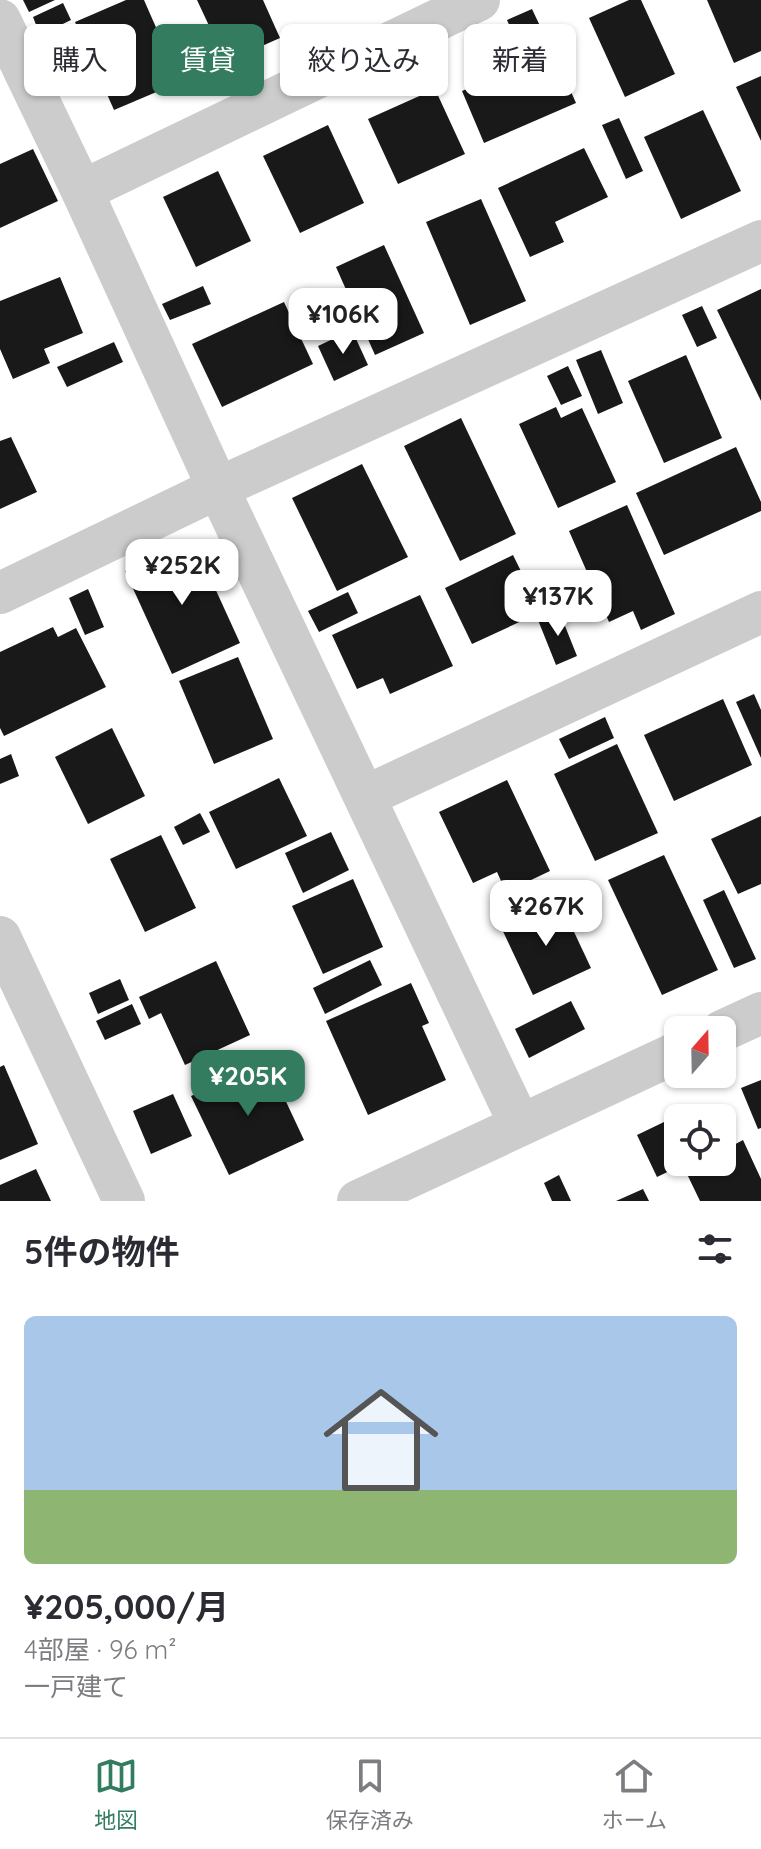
<!DOCTYPE html>
<html lang="ja">
<head>
<meta charset="utf-8">
<style>
	body { margin:0; font-family:Quicksand,"Noto Sans JP",sans-serif; background:#f7f7f7; color:#2b2b33; height:100vh; display:flex; flex-direction:column; font-size:30px; white-space:nowrap }
	* { box-sizing:border-box; margin:0 }
	p { font-size:26px; color:#7c7c81 }
	.icon { flex:none; width:44px; height:44px; fill:none; stroke:currentColor; stroke-width:2; stroke-linecap:round; stroke-linejoin:round }
	.map { position:relative; height:1201px; overflow:hidden }
	.sheet { display:flex; flex-direction:column; background:#fff; flex:1 }
	.sheet>* { flex:none }
	.banner { position:absolute; left:24px; top:24px; width:714px; height:72px; display:flex; gap:16px }
	.needle { width:52px; rotate:20deg }
	.tools { position:absolute; left:664px; top:1016px; display:grid; gap:16px }
	.tools a { display:grid; place-items:center; width:72px; height:72px; border-radius:12px; background:#fff; box-shadow:0 2px 6px #0004; font-size:40px }
	.price { position:absolute; translate:-50% -68px; padding:0 18px; border-radius:16px; background:#fff; color:#222; font-size:26px; line-height:52px; filter:drop-shadow(0 2px 4px #0008) }
	.price::after { content:''; position:absolute; left:50%; top:48px; width:24px; height:18px; margin-left:-12px; background:inherit; clip-path:polygon(0 0,100% 0,50% 100%) }
	.price.on { background:#347c60; color:#fff }
	ul { padding:0; list-style:none }
	li { display:grid; align-content:center; gap:16px; height:424px; padding:0 24px }
	li span { display:grid; place-items:center; height:248px; border-radius:12px; color:#555 }
	li>.icon { margin-inline-start:auto }
	span .icon { width:144px; height:144px; fill:#fffc; stroke-width:1 }
	li b { font-size:34px }
	h2 { display:flex; justify-content:space-between; align-items:center; height:96px; padding:0 24px; font-size:34px }
	.pill { padding:0 28px; border-radius:12px; background:#fff; box-shadow:0 2px 6px #0004; font-size:28px; line-height:72px }
	.pill.on { background:#347c60; color:#fff }
	.menu { display:flex; justify-content:space-around; align-items:center; height:112px; border-top:2px solid #e1e1e2; background:#fff; font-size:22px; color:#7c7c81 }
	.menu a { display:grid; justify-items:center; gap:4px }
	.menu .on { color:#347c60 }
	.map>svg:first-child { display:block }
</style>
</head>
<body>
<div class="map">
<svg width="761" height="1201" viewBox="0 0 761 1201">
	<rect width="100%" height="100%" fill="#fff"/>
	<g fill="#191919">
		<path d="M 23,0 L 55,0 L 29,12 Z"/>
		<path d="M 126,0 L 144,0 L 180,82 L 114,110 L 75,22 Z"/>
		<path d="M 197,0 L 263,0 L 280,38 L 226,62 Z"/>
		<path d="M 629,0 L 641,0 L 675,74 L 625,97 L 589,18 Z"/>
		<path d="M 707,0 L 761,0 L 761,51 L 734,63 Z"/>
		<path d="M 63,3 L 71,20 L 40,35 L 33,17 Z"/>
		<path d="M 532,9 L 549,45 L 523,56 L 507,20 Z"/>
		<path d="M 197,37 L 215,80 L 195,89 L 176,46 Z"/>
		<path d="M 553,51 L 576,103 L 484,143 L 462,91 Z"/>
		<path d="M 761,76 L 761,141 L 736,87 Z"/>
		<path d="M 435,89 L 465,154 L 398,184 L 368,119 Z"/>
		<path d="M 703,110 L 741,191 L 681,219 L 644,137 Z"/>
		<path d="M 619,118 L 643,171 L 626,179 L 602,125 Z"/>
		<path d="M 328,125 L 364,203 L 300,233 L 263,156 Z"/>
		<path d="M 584,148 L 608,197 L 555,222 L 564,242 L 530,257 L 498,188 Z"/>
		<path d="M 33,149 L 58,201 L 0,228 L 0,164 Z"/>
		<path d="M 218,171 L 251,241 L 196,267 L 163,197 Z"/>
		<path d="M 481,199 L 526,301 L 470,325 L 426,222 Z"/>
		<path d="M 384,245 L 424,333 L 375,355 L 336,267 Z"/>
		<path d="M 60,277 L 83,333 L 44,349 L 50,363 L 13,379 L 0,349 L 0,301 Z"/>
		<path d="M 203,286 L 211,304 L 170,320 L 162,304 Z"/>
		<path d="M 761,289 L 761,401 L 717,310 Z"/>
		<path d="M 284,302 L 313,364 L 222,407 L 192,344 Z"/>
		<path d="M 702,306 L 717,338 L 697,347 L 682,315 Z"/>
		<path d="M 352,330 L 368,365 L 334,381 L 318,346 Z"/>
		<path d="M 114,342 L 123,362 L 67,387 L 57,367 Z"/>
		<path d="M 601,350 L 623,403 L 598,414 L 576,360 Z"/>
		<path d="M 686,355 L 722,438 L 664,463 L 628,381 Z"/>
		<path d="M 568,366 L 582,396 L 561,405 L 547,376 Z"/>
		<path d="M 556,407 L 561,418 L 582,408 L 616,482 L 558,508 L 519,424 Z"/>
		<path d="M 461,418 L 516,534 L 460,561 L 404,446 Z"/>
		<path d="M 11,437 L 37,492 L 0,509 L 0,441 Z"/>
		<path d="M 736,447 L 761,502 L 761,511 L 664,555 L 636,493 Z"/>
		<path d="M 362,464 L 408,557 L 337,591 L 292,498 Z"/>
		<path d="M 627,505 L 675,614 L 641,630 L 633,611 L 609,622 L 569,531 Z"/>
		<path d="M 193,540 L 240,643 L 172,674 L 125,571 Z"/>
		<path d="M 513,555 L 541,612 L 472,644 L 445,588 Z"/>
		<path d="M 88,589 L 104,627 L 85,635 L 69,598 Z"/>
		<path d="M 348,592 L 358,613 L 319,632 L 308,611 Z"/>
		<path d="M 420,595 L 453,666 L 390,694 L 383,678 L 357,689 L 332,635 Z"/>
		<path d="M 559,611 L 577,656 L 556,665 L 538,620 Z"/>
		<path d="M 53,627 L 58,637 L 76,628 L 106,687 L 4,736 L 0,728 L 0,652 Z"/>
		<path d="M 238,657 L 273,739 L 214,764 L 179,681 Z"/>
		<path d="M 754,694 L 761,710 L 761,758 L 736,702 Z"/>
		<path d="M 723,699 L 752,765 L 674,801 L 644,735 Z"/>
		<path d="M 605,717 L 614,738 L 569,759 L 559,739 Z"/>
		<path d="M 112,728 L 145,796 L 88,824 L 55,757 Z"/>
		<path d="M 617,744 L 658,833 L 595,861 L 554,774 Z"/>
		<path d="M 11,754 L 19,776 L 0,784 L 0,759 Z"/>
		<path d="M 279,778 L 307,836 L 236,869 L 209,812 Z"/>
		<path d="M 507,780 L 550,871 L 506,892 L 497,872 L 473,883 L 439,812 Z"/>
		<path d="M 200,813 L 210,832 L 183,845 L 174,827 Z"/>
		<path d="M 761,816 L 761,884 L 738,894 L 711,839 Z"/>
		<path d="M 331,832 L 349,870 L 303,893 L 285,853 Z"/>
		<path d="M 161,835 L 196,908 L 145,932 L 110,859 Z"/>
		<path d="M 664,855 L 718,970 L 662,995 L 608,880 Z"/>
		<path d="M 353,879 L 383,947 L 323,974 L 292,906 Z"/>
		<path d="M 724,890 L 756,959 L 734,968 L 703,900 Z"/>
		<path d="M 559,900 L 591,968 L 533,995 L 501,927 Z"/>
		<path d="M 370,960 L 382,985 L 325,1014 L 313,988 Z"/>
		<path d="M 216,961 L 250,1035 L 185,1065 L 161,1013 L 149,1019 L 139,997 Z"/>
		<path d="M 120,979 L 129,1000 L 98,1014 L 89,993 Z"/>
		<path d="M 411,983 L 429,1023 L 422,1026 L 446,1080 L 368,1115 L 326,1021 Z"/>
		<path d="M 571,1001 L 585,1029 L 529,1058 L 515,1029 Z"/>
		<path d="M 132,1004 L 141,1024 L 105,1040 L 96,1021 Z"/>
		<path d="M 267,1061 L 304,1140 L 229,1175 L 191,1096 Z"/>
		<path d="M 4,1065 L 38,1144 L 0,1160 L 0,1067 Z"/>
		<path d="M 761,1080 L 761,1128 L 758,1129 L 741,1088 Z"/>
		<path d="M 173,1094 L 192,1136 L 151,1154 L 133,1111 Z"/>
		<path d="M 664,1122 L 678,1152 L 678,1162 L 684,1164 L 657,1177 L 637,1135 Z"/>
		<path d="M 722,1129 L 730,1147 L 743,1140 L 761,1179 L 761,1201 L 700,1201 L 686,1172 L 700,1165 L 699,1162 L 722,1162 Z"/>
		<path d="M 36,1169 L 51,1201 L 0,1201 L 0,1185 Z"/>
		<path d="M 559,1175 L 571,1201 L 552,1201 L 544,1183 Z"/>
		<path d="M 643,1189 L 649,1201 L 616,1201 Z"/>
	</g>
	<g fill="none" stroke-linecap="round" stroke-linejoin="round">
		<g stroke="#ccc" stroke-width="42">
			<path d="M 0,20 L 82,191 L 218,488 L 520,1125"/>
			<path d="M 82,191 L 479,0"/>
			<path d="M 0,593 L 218,488 L 761,241"/>
			<path d="M 366,796 L 761,612"/>
			<path d="M 0,937 L 124,1201"/>
			<path d="M 722,1031 L 761,1013"/>
			<path d="M 358,1201 L 678,1052"/>
		</g>
	</g>
</svg>
<div class="tools">
<a><svg class="needle" viewBox="-14 -14 28 28"><path d="M0-13l5 13h-10z" fill="#e53935"/><path d="M0 13l5-13h-10z" fill="#7c7c81"/></svg></a>
<a><svg class="icon" aria-label="locate" viewBox="0 0 24 24"><circle cx="12" cy="12" r="6"/><path d="M12 2v4M12 18v4M2 12h4M18 12h4"/></svg></a>
</div>
<b class="price" style="left:343px;top:356px">¥106K</b>
<b class="price" style="left:182px;top:607px">¥252K</b>
<b class="price" style="left:558px;top:638px">¥137K</b>
<b class="price" style="left:546px;top:948px">¥267K</b>
<b class="price on" style="left:248px;top:1118px">¥205K</b>
<div class="banner">
<a class="pill">購入</a>
<a class="pill on">賃貸</a>
<a class="pill">絞り込み</a>
<a class="pill">新着</a>
</div>
</div>
<section class="sheet">
<h2>5件の物件<svg class="icon" aria-label="filters" viewBox="0 0 24 24"><path d="M4 7h16M4 17h16"/><circle cx="9" cy="7" r="2"/><circle cx="15" cy="17" r="2"/></svg></h2>
<ul>
<li><span style="background:linear-gradient(#a9c7e8 70%,#8fb573 0)"><svg class="icon" aria-label="home" viewBox="0 0 24 24"><path d="M3 11l9-7 9 7M6 9v11h12V9"/></svg></span><div><b>¥205,000/月</b><p>4部屋 · 96 m²</p><p>一戸建て</p></div></li>
</ul>
</section>
<nav class="menu">
<a class="on"><svg class="icon" aria-label="map" viewBox="0 0 24 24"><path d="M3 6l6-2 6 2 6-2v14l-6 2-6-2-6 2zM9 4v14M15 6v14"/></svg>地図</a>
<a><svg class="icon" aria-label="saved" viewBox="0 0 24 24"><path d="M7 4h10v16l-5-4-5 4z"/></svg>保存済み</a>
<a><svg class="icon" aria-label="home" viewBox="0 0 24 24"><path d="M3 11l9-7 9 7M6 9v11h12V9"/></svg>ホーム</a>
</nav>
</body>
</html>
